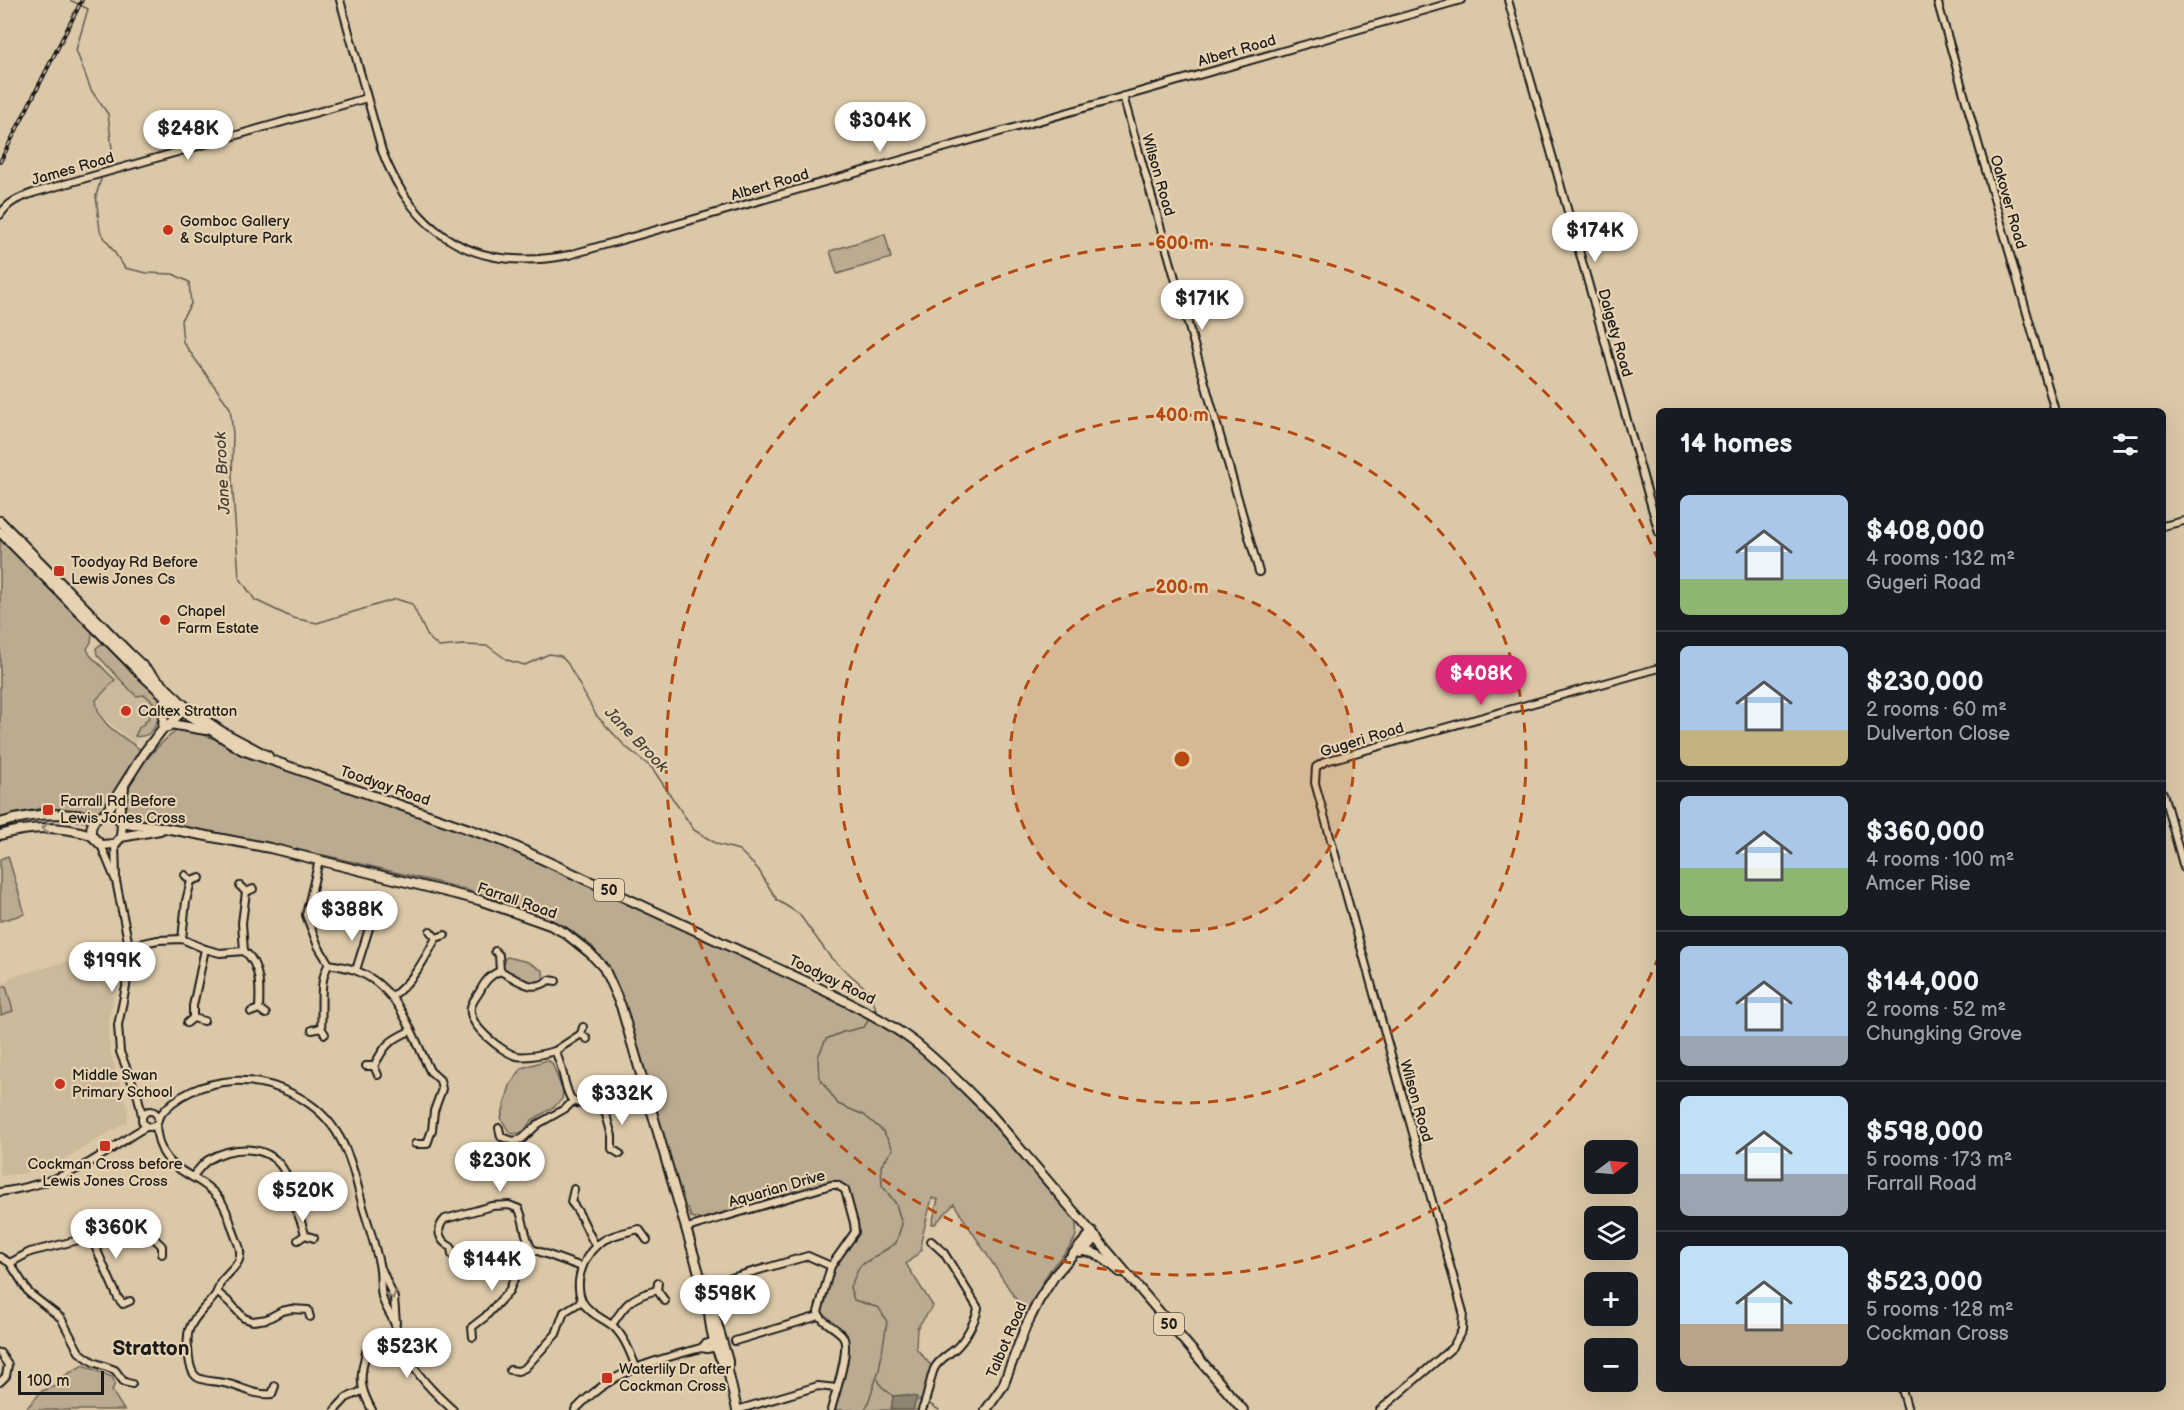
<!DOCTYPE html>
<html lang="en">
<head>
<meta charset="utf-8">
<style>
	body { margin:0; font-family:"Balsamiq Sans",sans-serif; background:#20242c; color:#f1f3f6; height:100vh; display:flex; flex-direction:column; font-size:22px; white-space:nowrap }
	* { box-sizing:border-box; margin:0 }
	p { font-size:20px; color:#9ea1a6 }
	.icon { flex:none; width:33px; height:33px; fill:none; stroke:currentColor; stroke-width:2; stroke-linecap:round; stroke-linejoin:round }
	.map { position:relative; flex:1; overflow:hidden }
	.side { position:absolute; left:1656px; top:408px; width:510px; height:984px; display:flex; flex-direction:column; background:#171b24; border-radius:9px; box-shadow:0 6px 24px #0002 }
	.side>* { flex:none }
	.needle { width:39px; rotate:74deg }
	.buttons { position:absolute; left:1584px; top:1140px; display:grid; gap:12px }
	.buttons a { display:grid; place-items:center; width:54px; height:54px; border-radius:9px; background:#171b24; box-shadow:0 6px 24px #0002; font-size:30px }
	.scale { position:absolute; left:18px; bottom:15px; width:86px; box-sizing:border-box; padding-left:6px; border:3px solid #1c1c1c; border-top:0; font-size:16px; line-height:21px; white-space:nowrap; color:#1c1c1c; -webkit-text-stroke:4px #e7d3b1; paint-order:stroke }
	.price { position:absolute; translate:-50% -51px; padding:0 14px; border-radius:21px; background:#fff; color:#222; font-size:20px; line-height:39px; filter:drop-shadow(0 2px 3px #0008) }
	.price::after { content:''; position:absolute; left:50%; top:36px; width:18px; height:14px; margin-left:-9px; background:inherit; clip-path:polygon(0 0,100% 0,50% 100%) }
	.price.selected { background:#db2777; color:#fff }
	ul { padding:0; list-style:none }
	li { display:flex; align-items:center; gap:18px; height:150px; padding:0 24px }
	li+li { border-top:2px solid #363941 }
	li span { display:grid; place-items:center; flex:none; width:168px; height:120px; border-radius:9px; color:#555 }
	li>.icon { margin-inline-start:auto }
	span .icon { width:72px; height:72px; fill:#fffc; stroke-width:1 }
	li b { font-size:26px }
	h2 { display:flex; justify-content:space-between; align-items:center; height:72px; padding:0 24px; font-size:26px }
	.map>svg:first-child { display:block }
</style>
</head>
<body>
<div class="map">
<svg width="2184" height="1410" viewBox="0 0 2184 1410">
	<rect width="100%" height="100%" fill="#dbc8a8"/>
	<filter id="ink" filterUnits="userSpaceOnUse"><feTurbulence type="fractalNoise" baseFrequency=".0167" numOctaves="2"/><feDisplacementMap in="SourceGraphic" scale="12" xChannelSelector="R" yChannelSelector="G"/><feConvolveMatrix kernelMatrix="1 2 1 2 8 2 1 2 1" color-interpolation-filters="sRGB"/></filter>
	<g filter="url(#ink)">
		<g fill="#cbb99c">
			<path d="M 119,673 L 152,700 L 157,715 L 134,743 L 91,707 Z"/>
			<path d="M 118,948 L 121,963 L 110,1014 L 108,1037 L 112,1059 L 128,1109 L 127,1122 L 51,1167 L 27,1173 L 0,1176 L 0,984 L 7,982 L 10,977 Z"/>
		</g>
		<g fill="#bbab91" stroke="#6c6456" stroke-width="1.5">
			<path d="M 885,234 L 891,258 L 837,274 L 830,251 Z"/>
			<path d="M 0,532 L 93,626 L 91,642 L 87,649 L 90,655 L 115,680 L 96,700 C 97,727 127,737 144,753 L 103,809 L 98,811 L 41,808 L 0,818 Z"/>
			<path d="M 101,644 L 106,645 L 136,677 L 145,681 L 162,697 C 161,712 156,741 135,736 L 139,728 L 148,719 L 155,704 L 145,695 L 136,696 L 97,655 L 96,648 Z"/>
			<path d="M 180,730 L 205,735 L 256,756 L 428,813 L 547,861 L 880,1020 L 960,1082 L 1071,1208 C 1085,1243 1070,1243 1051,1269 C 1042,1281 1036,1298 1029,1311 L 1021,1307 L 954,1204 L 935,1224 L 932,1224 L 938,1199 L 932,1198 L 921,1241 L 922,1250 L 906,1264 L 933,1306 L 917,1328 L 916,1348 L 934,1369 L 922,1410 L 835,1410 L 849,1343 L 843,1332 L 821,1313 L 834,1268 L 858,1234 L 859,1226 L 849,1190 L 841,1183 L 828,1183 L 700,1219 L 691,1217 L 688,1208 L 684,1209 L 609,971 L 592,946 L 565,926 L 531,912 L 461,888 L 324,855 L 129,818 L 122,813 C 123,807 123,800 125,794 C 130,777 163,736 180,730 Z"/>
			<path d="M 8,856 L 25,914 L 0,921 L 0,859 Z"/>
			<path d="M 507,957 L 528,962 L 543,971 L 544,980 C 530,986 509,978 502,964 L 502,961 Z"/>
			<path d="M 6,986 L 13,1011 L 1,1015 L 0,987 Z"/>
			<path d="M 547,1060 L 552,1063 L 563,1092 L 562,1099 L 554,1107 L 532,1120 L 523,1132 L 514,1134 L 509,1132 L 501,1118 L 510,1085 L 522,1068 Z"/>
			<path d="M 83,1365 L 112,1377 L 115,1383 L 112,1391 L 124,1410 L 25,1410 L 42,1391 L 62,1384 L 59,1379 Z"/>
		</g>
		<path fill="#8f8471" stroke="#615a4f" stroke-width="1.5" d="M 904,1395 L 917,1397 L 913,1410 L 891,1410 L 893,1396 Z"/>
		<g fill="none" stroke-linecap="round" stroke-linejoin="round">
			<g stroke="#615a4f" stroke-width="1.5">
				<path d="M 70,0 L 88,9 L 76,50 L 91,90 L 108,114 L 112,149 L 105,167"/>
				<path d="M 101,179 L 96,196 L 100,231 L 125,268 L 147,273 L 173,274 L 189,282 L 191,304 L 181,320 L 183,342 L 230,408 L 233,434 L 232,479 L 239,577 L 255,600 L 293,618 L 317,623 L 396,599 L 412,604 L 428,637 L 439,647 L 463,645 L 488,646 L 507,660 L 525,665 L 549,654 L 561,656 L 568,664 L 596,715 L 626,747 L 652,768 L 694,830 L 717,844 L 739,850 L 758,869 L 777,900 L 799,914 L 831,958 L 870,992 L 876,1009 L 874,1011"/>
				<path d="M 878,1379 L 881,1386 L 893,1396"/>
				<path d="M 918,1400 L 923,1401"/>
				<path d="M 928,1403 L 939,1410"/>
				<path d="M 864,1410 L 867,1406 L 879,1370 L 887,1322 L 879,1308 L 854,1300 L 850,1287 L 860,1266 L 896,1243 L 902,1224 L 896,1204 L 882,1185 L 881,1166 L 893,1149 L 883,1131 L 864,1115 L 838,1104 L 819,1077 L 818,1057 L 826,1039 L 843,1032 L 864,1027 L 870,1018"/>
			</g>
			<defs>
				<g id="minor">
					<path d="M 340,0 L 382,151 C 415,237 477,273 569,255 L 1461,0"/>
					<path d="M 1508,0 L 1659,533"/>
					<path d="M 1937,0 L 2055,411"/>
					<path d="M 1123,96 L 1259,572"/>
					<path d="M 0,215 C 8,202 19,198 33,193 L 367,98"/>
					<path d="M 2163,526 L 2184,521"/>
					<path d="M 2163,793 L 2184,868"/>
					<path d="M 115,844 L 116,877"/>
					<path d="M 101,845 L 116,881 L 129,946 L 126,987 L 118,1025 L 120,1052 L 138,1097 L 142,1115"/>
					<path d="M 319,860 L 306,915 L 318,946 L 329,964 C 338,966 348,967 357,971 C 400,989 411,1032 430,1071 L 440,1080 L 442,1089 L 434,1111 L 432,1130 L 427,1144 L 415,1144"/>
					<path d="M 185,875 L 191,881 L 200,878"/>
					<path d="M 240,886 L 246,892 L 253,889"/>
					<path d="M 367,916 L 371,922 L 380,920"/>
					<path d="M 430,931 L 436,938"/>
					<path d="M 182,939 L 186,901 L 191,881"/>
					<path d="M 129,946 L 158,940 L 182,939 L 205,949 L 220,953 L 244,951 C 261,964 260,989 259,1009"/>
					<path d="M 244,951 L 242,923 L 246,892"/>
					<path d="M 495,951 L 499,955 L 500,971"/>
					<path d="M 356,970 L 371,922"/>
					<path d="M 556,981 L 549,980 C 532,994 517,979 500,971 C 489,976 485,981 480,991 C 477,996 472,1002 471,1007 C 467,1025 503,1053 517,1056 C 529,1058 543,1054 555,1051 C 563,1066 563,1083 570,1097 C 580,1116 631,1095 647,1090"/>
					<path d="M 393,996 C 415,978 423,962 436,938 L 445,935"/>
					<path d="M 251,1012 L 259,1009 L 266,1014"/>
					<path d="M 193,1018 L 193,1006 L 205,949"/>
					<path d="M 187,1023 L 193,1018 L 204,1021"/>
					<path d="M 583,1027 L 581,1034 L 587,1039"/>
					<path d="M 321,1028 C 323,1008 318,980 329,964"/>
					<path d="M 312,1030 L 321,1028 L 325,1034"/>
					<path d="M 555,1051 L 581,1034"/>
					<path d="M 366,1066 L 374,1066 L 378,1075"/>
					<path d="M 374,1066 C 385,1045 388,1041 410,1031"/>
					<path d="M 603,1104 L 612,1136 L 612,1149 L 620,1154"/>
					<circle cx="150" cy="1119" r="8"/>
					<path d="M 158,1118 C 175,1094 205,1083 233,1081 C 275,1079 320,1101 340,1138 C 352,1160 357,1184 363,1207 C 369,1226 375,1245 379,1264 C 382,1276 379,1289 383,1300 C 386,1309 392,1316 395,1325 C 399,1333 401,1342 405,1351 C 416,1375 433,1392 453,1410"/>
					<path d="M 156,1125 C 159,1177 197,1168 221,1201 C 229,1213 232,1230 238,1243 C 246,1262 231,1269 221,1282 C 219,1285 218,1290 216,1294 C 208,1306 193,1316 189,1330 C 186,1339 188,1349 189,1358 C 192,1384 203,1379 224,1383 C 241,1386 253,1396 272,1394 L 275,1386"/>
					<path d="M 499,1128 L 501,1137 L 514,1141 L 522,1139 L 538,1124 L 566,1108 L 573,1101"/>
					<path d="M 192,1177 C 197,1172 202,1164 208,1160 C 231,1146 267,1143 283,1169 C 291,1181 292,1195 296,1209 C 299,1218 303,1225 305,1235"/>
					<path d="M 574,1189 L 571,1202 C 583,1215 586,1231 596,1246"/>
					<path d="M 0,1192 C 36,1187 71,1175 102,1155 C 117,1146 130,1135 146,1127"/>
					<path d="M 687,1228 L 831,1185 L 837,1185 L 845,1190 L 854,1223 L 855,1232 L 831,1266 L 818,1312 C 822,1323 834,1326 842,1335 C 852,1346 835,1394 831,1410"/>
					<path d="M 91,1237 L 118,1298 L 123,1304 L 130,1301"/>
					<path d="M 298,1240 L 305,1235 L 314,1238"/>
					<path d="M 452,1255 L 451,1247 C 439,1241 435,1229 445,1219 L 492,1206 L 509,1205 L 519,1209 C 525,1223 524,1237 532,1249 L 582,1267"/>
					<path d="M 0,1257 L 10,1263 L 29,1293 L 61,1318 L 79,1352 L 93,1362 L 115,1370 L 124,1382 L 132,1384"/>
					<path d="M 10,1263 L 30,1252 L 91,1237 L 126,1218 L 134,1219 L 162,1246 L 162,1254"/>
					<path d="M 382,1270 L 394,1298 L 396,1323"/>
					<path d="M 658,1283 L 657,1290 L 665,1301"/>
					<path d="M 703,1286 L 808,1256 L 831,1266"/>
					<path d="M 217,1292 L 230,1303 L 244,1318 L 253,1321 L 267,1319 L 282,1311 L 291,1309 L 308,1310 L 310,1317"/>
					<path d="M 612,1325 C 626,1303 631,1297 657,1290"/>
					<path d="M 473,1337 L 472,1327 L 485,1317 L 509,1291 L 521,1263 L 532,1249"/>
					<path d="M 735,1341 L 819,1316"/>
					<path d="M 701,1348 L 707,1349 L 721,1346"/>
					<path d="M 0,1353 L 8,1365 L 6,1376 L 0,1382"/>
					<path d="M 636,1367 C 630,1352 625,1338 614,1327 C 603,1318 589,1314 582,1301 C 573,1280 585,1251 604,1240 C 614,1234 627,1232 639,1229 L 647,1240"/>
					<path d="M 510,1370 L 518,1371 L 525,1368 L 556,1334 L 564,1312 L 582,1301"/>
					<path d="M 1902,1389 L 1908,1410"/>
					<path d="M 335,1410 L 346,1398 L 362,1391"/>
					<path d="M 372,1410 C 362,1392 359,1381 364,1361 C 365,1357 366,1350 368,1347 C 374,1339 389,1336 398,1333"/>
					<path d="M 575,1410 C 611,1371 652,1361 701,1348 L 705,1344 L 717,1340"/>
					<path d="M 737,1410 L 818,1386 L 836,1388"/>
					<path d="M 922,1410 C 928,1397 929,1382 934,1369 C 938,1360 948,1355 955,1349 C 964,1341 976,1321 978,1308 L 944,1253 L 931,1241"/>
					<path d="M 1380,1410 L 1453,1347 L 1462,1330 L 1463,1312 L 1315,783 L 1316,767 L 1326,761 L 1659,668"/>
				</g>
				<g id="major">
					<path d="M 0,521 L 129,653 L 185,706 L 221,731 L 268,756"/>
					<path d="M 0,532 L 138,671 L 181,711 L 242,750 L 503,841 L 811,984 C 846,1001 882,1018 913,1041 C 940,1062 964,1087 988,1111 L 1243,1410"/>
					<path d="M 170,724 L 206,730"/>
					<path d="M 163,728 L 165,696"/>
					<path d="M 106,813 L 144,753 L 163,728 L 168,727 L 183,709"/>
					<path d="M 118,818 L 124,788"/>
					<path d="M 0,823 C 31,813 64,812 96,818"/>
					<path d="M 122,823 L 121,837 L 115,844 L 101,845 L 91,835 C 89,815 110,806 122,823 L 154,826 L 270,848 L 479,900 L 550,925 L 565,933 L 590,953 L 604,968 L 621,1006 L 709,1307 C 709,1327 716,1355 728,1371"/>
					<path d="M 0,835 C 31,826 60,825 91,835"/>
					<path d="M 121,837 L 160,830"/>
					<path d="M 1081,1251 C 1098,1251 1108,1262 1120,1272"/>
					<path d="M 1080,1252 L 1097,1238"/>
					<path d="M 709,1307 L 714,1313 L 728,1361 L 728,1371 L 737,1410"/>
					<path d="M 986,1410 L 1003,1386 L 1025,1328 L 1039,1300 L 1055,1275 L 1092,1232"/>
				</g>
			</defs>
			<use href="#minor" stroke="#1c1c1c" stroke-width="10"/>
			<use href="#major" stroke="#1c1c1c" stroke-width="12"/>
			<use href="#minor" stroke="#e7d3b1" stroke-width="6"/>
			<use href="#major" stroke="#e7d3b1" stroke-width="8"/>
			<defs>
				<path id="rail" d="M 0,162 L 82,0"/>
			</defs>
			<use href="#rail" stroke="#1c1c1c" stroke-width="4"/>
			<use href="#rail" stroke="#e7d3b1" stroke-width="1.5" stroke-dasharray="4.5" stroke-linecap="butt"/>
		</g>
		<defs><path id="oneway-chevron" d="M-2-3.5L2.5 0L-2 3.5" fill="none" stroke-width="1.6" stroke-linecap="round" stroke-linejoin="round" transform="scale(1.5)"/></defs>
		<g stroke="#8c816e">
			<use href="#oneway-chevron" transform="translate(46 828) rotate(177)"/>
			<use href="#oneway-chevron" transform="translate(392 1295) rotate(75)"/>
		</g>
	</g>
	<circle cx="1182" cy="759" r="172" fill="#b54a10" fill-opacity=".12"/>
	<g fill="none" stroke="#b54a10" stroke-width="3" stroke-dasharray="10 8">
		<circle cx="1182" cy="759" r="172"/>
		<circle cx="1182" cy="759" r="344"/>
		<path d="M1659 956A516 516 0 1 1 1659 562"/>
	</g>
	<g fill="#c8321e" stroke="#e7d3b1" stroke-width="2">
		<circle cx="168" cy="230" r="6"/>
		<rect x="53" y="565" width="12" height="12" rx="3"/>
		<circle cx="165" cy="620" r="6"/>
		<circle cx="126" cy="711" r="6"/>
		<rect x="42" y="804" width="12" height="12" rx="3"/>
		<circle cx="60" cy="1084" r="6"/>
		<rect x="99" y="1140" width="12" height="12" rx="3"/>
		<rect x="601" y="1372" width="12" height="12" rx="3"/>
	</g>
	<g text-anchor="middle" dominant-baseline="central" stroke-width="4.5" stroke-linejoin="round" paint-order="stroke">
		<g fill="#e7d3b1" stroke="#595349" stroke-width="1.5">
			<rect x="594" y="879" width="30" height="22" rx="4.5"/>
			<rect x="1154" y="1313" width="30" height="22" rx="4.5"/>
		</g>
		<g font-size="14" font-weight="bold" fill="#1c1c1c">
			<text x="609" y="890">50</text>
			<text x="1169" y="1324">50</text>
		</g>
		<g font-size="15" fill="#1c1c1c" stroke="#e7d3b1">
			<text transform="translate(1237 51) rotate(-16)">Albert Road</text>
			<text transform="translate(73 169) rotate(-16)">James Road</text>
			<text transform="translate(1158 175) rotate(74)">Wilson Road</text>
			<text transform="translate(770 185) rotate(-16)">Albert Road</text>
			<text transform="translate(2008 202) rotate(74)">Oakover Road</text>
			<text transform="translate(1615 333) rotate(74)">Dalgety Road</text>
			<text transform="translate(1362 740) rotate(-17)">Gugeri Road</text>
			<text transform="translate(385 786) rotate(19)">Toodyay Road</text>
			<text transform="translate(517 901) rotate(19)">Farrall Road</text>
			<text transform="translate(832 980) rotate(26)">Toodyay Road</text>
			<text transform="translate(1416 1101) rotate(74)">Wilson Road</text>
			<text transform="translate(777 1189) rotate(-16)">Aquarian Drive</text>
			<text transform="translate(1007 1340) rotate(-67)">Talbot Road</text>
		</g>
		<g font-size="15" fill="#1c1c1c" stroke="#e7d3b1" text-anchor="start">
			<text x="180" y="221">Gomboc Gallery<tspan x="180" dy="17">&amp; Sculpture Park</tspan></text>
			<text x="71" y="562">Toodyay Rd Before<tspan x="71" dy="17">Lewis Jones Cs</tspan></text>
			<text x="177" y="611">Chapel<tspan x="177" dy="17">Farm Estate</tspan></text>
			<text x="138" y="711">Caltex Stratton</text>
			<text x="60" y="801">Farrall Rd Before<tspan x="60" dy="17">Lewis Jones Cross</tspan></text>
			<text x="72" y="1075">Middle Swan<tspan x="72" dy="17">Primary School</tspan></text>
			<text x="105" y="1164" text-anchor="middle">Cockman Cross before<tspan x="105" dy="17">Lewis Jones Cross</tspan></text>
			<text x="619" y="1369">Waterlily Dr after<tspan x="619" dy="17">Cockman Cross</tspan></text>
		</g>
		<g font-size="16" font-style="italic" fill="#44403a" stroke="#e7d3b1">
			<text transform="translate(223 473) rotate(-93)">Jane Brook</text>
			<text transform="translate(636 740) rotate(46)">Jane Brook</text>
		</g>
		<g font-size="21" font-weight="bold" fill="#1c1c1c" stroke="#e7d3b1">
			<text x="151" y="1348">Stratton</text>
		</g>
	</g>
	<circle cx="1182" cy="759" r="9" fill="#b54a10" stroke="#e7d3b1" stroke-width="3"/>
	<g font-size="18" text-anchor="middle" font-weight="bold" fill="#b54a10" stroke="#e7d3b1" stroke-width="4.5" stroke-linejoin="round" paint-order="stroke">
		<text x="1182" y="249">600 m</text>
		<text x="1182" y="421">400 m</text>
		<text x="1182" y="593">200 m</text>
	</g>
</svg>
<div class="buttons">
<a><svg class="needle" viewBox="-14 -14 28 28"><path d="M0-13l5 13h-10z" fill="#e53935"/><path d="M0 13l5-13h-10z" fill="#9ea1a6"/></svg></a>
<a><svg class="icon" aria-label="layers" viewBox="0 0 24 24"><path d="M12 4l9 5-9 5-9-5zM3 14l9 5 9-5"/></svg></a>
<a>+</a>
<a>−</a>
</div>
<div class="scale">100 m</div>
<b class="price" style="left:880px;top:153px">$304K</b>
<b class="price" style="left:188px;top:161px">$248K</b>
<b class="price" style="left:1595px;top:263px">$174K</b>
<b class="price" style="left:1202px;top:331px">$171K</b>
<b class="price selected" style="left:1481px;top:706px">$408K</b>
<b class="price" style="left:352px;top:942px">$388K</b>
<b class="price" style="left:112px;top:993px">$199K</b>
<b class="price" style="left:622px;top:1126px">$332K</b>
<b class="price" style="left:500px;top:1193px">$230K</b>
<b class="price" style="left:303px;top:1223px">$520K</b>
<b class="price" style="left:116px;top:1260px">$360K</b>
<b class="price" style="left:492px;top:1292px">$144K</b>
<b class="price" style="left:725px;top:1326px">$598K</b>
<b class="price" style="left:407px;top:1379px">$523K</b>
<section class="side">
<h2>14 homes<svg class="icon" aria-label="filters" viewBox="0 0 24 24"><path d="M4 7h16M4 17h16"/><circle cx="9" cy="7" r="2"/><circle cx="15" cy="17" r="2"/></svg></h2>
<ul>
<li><span style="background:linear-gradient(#a9c7e8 70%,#8fb573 0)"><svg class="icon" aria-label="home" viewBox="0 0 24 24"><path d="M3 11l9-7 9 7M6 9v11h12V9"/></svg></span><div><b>$408,000</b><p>4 rooms · 132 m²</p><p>Gugeri Road</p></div></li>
<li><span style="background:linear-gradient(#a9c7e8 70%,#c2b280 0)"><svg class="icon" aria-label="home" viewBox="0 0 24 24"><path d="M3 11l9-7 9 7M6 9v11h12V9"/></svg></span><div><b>$230,000</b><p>2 rooms · 60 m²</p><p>Dulverton Close</p></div></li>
<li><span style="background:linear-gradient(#a9c7e8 60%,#8fb573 0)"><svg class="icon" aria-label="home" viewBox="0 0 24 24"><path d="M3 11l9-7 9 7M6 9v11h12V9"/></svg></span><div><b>$360,000</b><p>4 rooms · 100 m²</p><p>Amcer Rise</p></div></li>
<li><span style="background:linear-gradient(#a9c7e8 75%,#9aa5b1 0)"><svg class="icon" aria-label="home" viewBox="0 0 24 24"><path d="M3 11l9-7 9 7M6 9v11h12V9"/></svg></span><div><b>$144,000</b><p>2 rooms · 52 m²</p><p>Chungking Grove</p></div></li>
<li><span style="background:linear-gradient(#bfe0f5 65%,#9aa5b1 0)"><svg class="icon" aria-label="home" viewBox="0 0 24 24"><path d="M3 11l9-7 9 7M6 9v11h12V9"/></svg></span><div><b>$598,000</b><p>5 rooms · 173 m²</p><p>Farrall Road</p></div></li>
<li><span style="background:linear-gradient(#bfe0f5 65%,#b9a48a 0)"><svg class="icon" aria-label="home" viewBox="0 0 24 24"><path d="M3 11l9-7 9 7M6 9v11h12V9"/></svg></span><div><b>$523,000</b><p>5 rooms · 128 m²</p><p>Cockman Cross</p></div></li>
</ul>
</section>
</div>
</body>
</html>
